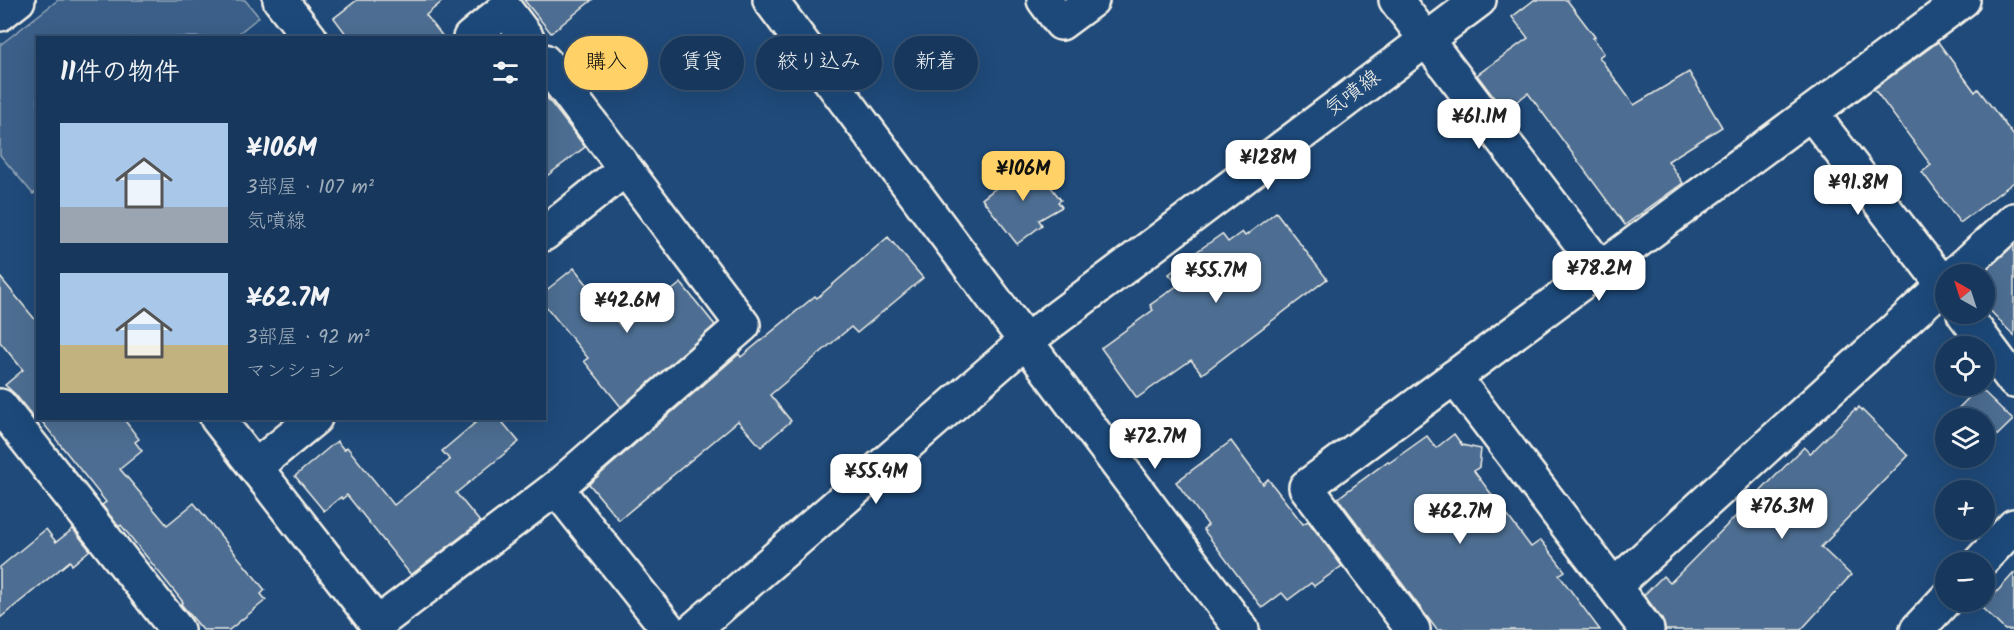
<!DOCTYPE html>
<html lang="ja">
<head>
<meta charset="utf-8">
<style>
	body { margin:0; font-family:Kalam,"Klee One",sans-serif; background:#244365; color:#f1f3f6; height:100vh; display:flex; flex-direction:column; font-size:22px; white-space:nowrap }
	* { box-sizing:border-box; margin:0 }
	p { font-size:20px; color:#9eacbb }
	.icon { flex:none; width:33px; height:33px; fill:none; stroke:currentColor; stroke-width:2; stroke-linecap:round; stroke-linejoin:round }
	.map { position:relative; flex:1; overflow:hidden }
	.sheet { position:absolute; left:36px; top:36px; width:510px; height:384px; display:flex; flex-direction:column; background:#17385c; border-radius:0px; box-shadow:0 6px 24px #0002,0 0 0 2px #365272 }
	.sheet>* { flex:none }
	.hud { position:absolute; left:564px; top:36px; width:570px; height:54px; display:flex; gap:12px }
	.needle { width:39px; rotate:321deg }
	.tools { position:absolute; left:1935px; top:264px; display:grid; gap:12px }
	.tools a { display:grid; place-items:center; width:60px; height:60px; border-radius:50%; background:#17385c; box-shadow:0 6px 24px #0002,0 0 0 2px #365272; font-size:30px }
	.price { position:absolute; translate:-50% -51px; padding:0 14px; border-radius:12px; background:#fff; color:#222; font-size:20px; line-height:39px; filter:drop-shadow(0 2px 3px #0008) }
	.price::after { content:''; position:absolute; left:50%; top:36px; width:18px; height:14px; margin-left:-9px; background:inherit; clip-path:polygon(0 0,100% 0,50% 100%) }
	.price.on { background:#ffd166; color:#111 }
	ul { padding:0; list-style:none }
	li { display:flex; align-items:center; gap:18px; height:150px; padding:0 24px }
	li span { display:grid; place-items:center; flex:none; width:168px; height:120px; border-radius:0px; color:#555 }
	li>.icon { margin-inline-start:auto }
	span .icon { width:72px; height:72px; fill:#fffc; stroke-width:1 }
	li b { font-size:26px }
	h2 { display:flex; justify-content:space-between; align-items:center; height:72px; padding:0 24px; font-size:26px }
	.chip { padding:0 21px; border-radius:27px; background:#17385c; box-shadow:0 6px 24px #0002,0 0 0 2px #365272; font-size:21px; line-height:54px }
	.chip.on { background:#ffd166; color:#111 }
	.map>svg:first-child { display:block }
</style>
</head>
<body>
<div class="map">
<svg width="2014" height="630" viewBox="0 0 2014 630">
	<rect width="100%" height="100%" fill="#1f4a7a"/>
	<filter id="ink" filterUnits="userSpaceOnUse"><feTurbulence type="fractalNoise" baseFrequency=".0167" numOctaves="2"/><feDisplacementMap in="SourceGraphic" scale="12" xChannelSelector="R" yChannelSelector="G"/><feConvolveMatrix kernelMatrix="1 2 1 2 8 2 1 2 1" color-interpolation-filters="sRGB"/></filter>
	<g filter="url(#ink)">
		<path fill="#3a5f88" stroke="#97a8b8" stroke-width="1.5" d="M 58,0 L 245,0 L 259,17 L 234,37 L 38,38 L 38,191 L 33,194 L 0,155 L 0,45 Z"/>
		<g fill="#4d6e92" stroke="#f4f1e8" stroke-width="1.5">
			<path d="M 357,0 L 444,0 L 426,15 L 444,38 L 349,38 L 334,18 Z"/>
			<path d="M 524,0 L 592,0 L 551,33 Z"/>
			<path d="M 1534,0 L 1567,0 L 1595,37 L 1593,38 L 1604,53 L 1599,57 L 1634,105 L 1689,72 L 1722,127 L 1668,161 L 1683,183 L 1625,225 L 1528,93 L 1504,111 L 1477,75 L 1528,38 L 1512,17 Z"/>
			<path d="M 1938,42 L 1975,92 L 1978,89 L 2014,136 L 2014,182 L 1960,223 L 1922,172 L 1931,165 L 1874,89 Z"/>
			<path d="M 544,94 L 585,147 L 544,178 Z"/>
			<path d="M 1031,161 L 1061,200 L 1058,202 L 1062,207 L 1039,220 L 1042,225 L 1017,244 L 982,199 Z"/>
			<path d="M 1276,212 L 1327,279 L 1202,374 L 1191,360 L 1137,398 L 1101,348 L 1153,310 L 1150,305 L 1178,285 L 1169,274 L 1199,250 L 1222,234 L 1228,242 L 1242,232 L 1245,236 Z"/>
			<path d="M 888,237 L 923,278 L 857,333 L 851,327 L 770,395 L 791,421 L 761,447 L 738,421 L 619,520 L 589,484 L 739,354 L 741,357 L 815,296 L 817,298 Z"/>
			<path d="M 2014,245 L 2014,336 L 1984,304 L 1984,272 Z"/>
			<path d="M 574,268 L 623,329 L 681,283 L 715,325 L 621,407 L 584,361 L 588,358 L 544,304 L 544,292 Z"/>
			<path d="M 0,277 L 38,323 L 38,423 L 15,394 L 5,385 L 23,370 L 0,342 Z"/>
			<path d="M 1979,387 L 2013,420 L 1984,448 L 1984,418 L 1949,418 Z"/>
			<path d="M 1859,407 L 1908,456 L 1832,534 L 1833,535 L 1821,547 L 1851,575 L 1801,630 L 1665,630 L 1662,619 L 1644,595 L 1663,576 L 1670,583 L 1804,447 L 1810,454 L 1855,409 L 1856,411 Z"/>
			<path d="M 39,418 L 123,418 L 139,439 L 135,442 L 142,451 L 120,469 L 167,525 L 194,503 L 265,590 L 261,594 L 266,600 L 229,630 L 203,630 L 181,604 L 183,602 L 121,525 L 119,527 L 102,505 L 106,502 Z"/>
			<path d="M 481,418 L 499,418 L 519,442 L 456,493 L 480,522 L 411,575 L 347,495 L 342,499 L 341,497 L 324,511 L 295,476 L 337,441 L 344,450 L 347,447 L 394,505 L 450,460 L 442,451 Z"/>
			<path d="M 1454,434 L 1462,445 L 1481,449 L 1479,467 L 1474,471 L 1531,547 L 1541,540 L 1565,571 L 1559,575 L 1600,630 L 1437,630 L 1338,498 L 1388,461 L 1389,463 L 1427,436 L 1436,448 Z"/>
			<path d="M 1231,441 L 1263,484 L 1268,479 L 1303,524 L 1308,521 L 1342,566 L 1314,586 L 1311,583 L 1288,600 L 1282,593 L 1262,608 L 1203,529 L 1208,525 L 1176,482 Z"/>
			<path d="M 46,529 L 56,542 L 73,529 L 90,550 L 72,565 L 70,561 L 0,618 L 0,567 Z"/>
			<path d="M 2014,573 L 2014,630 L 2005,630 L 1982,608 Z"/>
		</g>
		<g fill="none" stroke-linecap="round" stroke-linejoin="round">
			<defs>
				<g id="street">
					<path d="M 280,0 L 310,38"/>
					<path d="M 1044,0 L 1061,23 L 1092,0"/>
					<path d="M 1396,0 L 1601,269"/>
					<path d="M 0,14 L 18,0"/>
					<path d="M 470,38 L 505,9 L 527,38"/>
					<path d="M 1811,113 L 1946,288"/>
					<path d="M 544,234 L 625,169"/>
					<path d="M 1955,274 L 2014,220"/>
					<path d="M 1964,314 L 2014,381"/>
					<path d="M 1454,377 L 1647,630"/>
					<path d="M 0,406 L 177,630"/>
					<path d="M 217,418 L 377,624 L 556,488 L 743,325 L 544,61"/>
					<path d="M 255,467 L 315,418"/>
					<path d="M 556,488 L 669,630"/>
					<path d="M 1980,562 L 2014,526"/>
					<path d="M 1614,586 L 1946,283"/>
					<path d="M 1413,630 L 1306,487 L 1963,0"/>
					<path d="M 1917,630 L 1946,599"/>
				</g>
				<g id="secondary">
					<path d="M 770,0 L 1242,630"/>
					<path d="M 693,630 L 1026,341 L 1479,0"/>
				</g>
			</defs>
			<use href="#street" stroke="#f4f1e8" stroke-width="38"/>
			<use href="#secondary" stroke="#f4f1e8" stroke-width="38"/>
			<use href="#street" stroke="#1f4a7a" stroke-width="33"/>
			<use href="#secondary" stroke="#1f4a7a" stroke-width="33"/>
		</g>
	</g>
	<g text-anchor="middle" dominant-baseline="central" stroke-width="6" stroke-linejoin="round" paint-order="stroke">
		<g font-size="21" fill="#f4f1e8" stroke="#1f4a7a">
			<text transform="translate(1353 94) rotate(-37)">気噴線</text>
		</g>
	</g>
</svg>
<div class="tools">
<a><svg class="needle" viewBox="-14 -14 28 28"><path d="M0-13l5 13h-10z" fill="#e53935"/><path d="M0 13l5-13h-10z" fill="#9eacbb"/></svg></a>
<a><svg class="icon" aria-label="locate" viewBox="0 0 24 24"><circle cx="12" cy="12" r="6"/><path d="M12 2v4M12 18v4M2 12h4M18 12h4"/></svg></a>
<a><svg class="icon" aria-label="layers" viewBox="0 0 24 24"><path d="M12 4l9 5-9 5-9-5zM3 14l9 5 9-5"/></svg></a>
<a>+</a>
<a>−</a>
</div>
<b class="price" style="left:1479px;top:150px">¥61.1M</b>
<b class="price" style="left:1268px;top:191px">¥128M</b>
<b class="price on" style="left:1023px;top:202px">¥106M</b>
<b class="price" style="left:1858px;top:216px">¥91.8M</b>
<b class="price" style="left:1599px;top:302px">¥78.2M</b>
<b class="price" style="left:1216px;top:304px">¥55.7M</b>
<b class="price" style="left:627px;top:334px">¥42.6M</b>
<b class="price" style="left:1155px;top:470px">¥72.7M</b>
<b class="price" style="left:876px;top:505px">¥55.4M</b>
<b class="price" style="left:1782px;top:540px">¥76.3M</b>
<b class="price" style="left:1460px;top:545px">¥62.7M</b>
<div class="hud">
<a class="chip on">購入</a>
<a class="chip">賃貸</a>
<a class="chip">絞り込み</a>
<a class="chip">新着</a>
</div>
<section class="sheet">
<h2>11件の物件<svg class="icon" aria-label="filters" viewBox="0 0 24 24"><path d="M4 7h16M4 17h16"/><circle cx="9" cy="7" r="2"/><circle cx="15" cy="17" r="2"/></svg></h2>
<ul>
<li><span style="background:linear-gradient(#a9c7e8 70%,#9aa5b1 0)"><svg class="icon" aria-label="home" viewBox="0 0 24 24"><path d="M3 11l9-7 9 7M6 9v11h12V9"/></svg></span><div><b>¥106M</b><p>3部屋 · 107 m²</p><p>気噴線</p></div></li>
<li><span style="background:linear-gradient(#a9c7e8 60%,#c2b280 0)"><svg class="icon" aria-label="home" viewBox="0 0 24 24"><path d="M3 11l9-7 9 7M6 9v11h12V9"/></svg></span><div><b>¥62.7M</b><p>3部屋 · 92 m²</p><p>マンション</p></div></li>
</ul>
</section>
</div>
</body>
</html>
